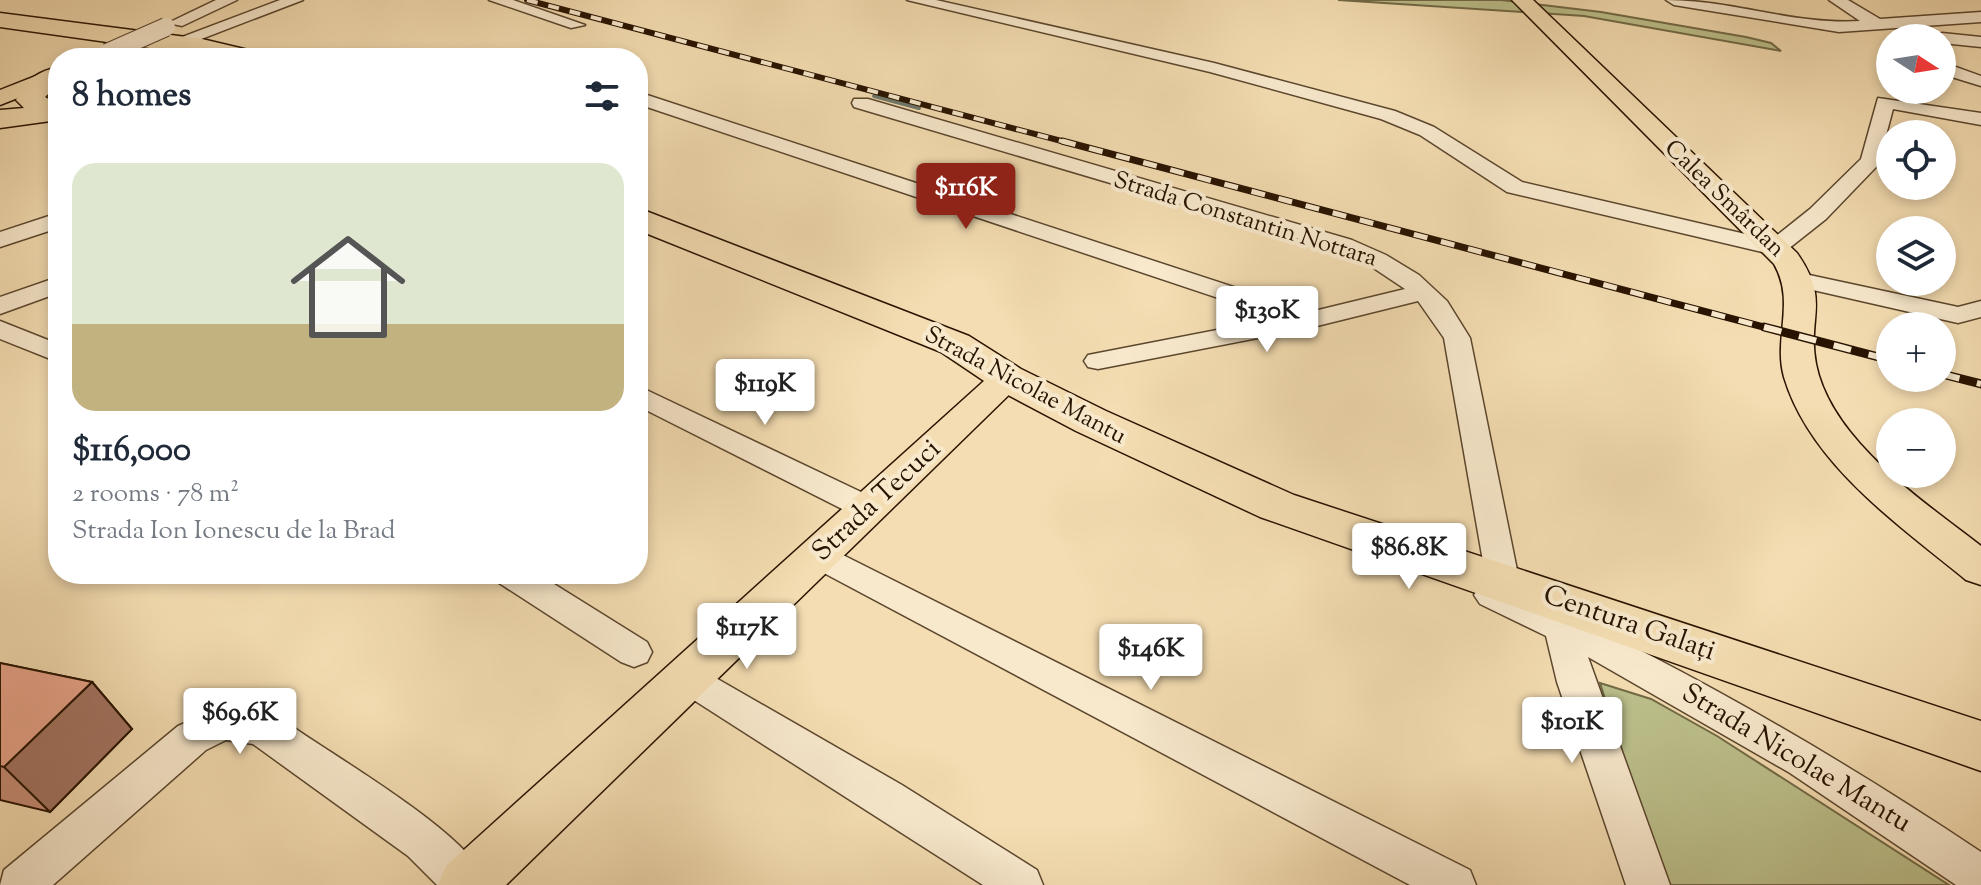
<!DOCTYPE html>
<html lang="en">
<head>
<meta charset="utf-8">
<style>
	body { margin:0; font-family:"Sorts Mill Goudy",serif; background:#f2f2f3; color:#1f2937; height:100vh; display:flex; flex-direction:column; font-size:30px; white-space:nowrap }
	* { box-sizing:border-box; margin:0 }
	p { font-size:26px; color:#747a83 }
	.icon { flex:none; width:44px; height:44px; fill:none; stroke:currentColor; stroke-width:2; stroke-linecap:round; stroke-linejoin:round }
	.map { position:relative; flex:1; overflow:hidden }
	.details { position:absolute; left:48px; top:48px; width:600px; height:536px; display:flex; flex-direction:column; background:#fff; border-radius:32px; box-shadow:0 4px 12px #0003 }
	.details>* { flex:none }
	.needle { width:52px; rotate:102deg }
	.tools { position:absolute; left:1876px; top:24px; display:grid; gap:16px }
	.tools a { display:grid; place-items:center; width:80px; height:80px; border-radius:50%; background:#fff; box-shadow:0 4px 12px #0003; font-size:40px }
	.price { position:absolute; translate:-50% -68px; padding:0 18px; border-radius:8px; background:#fff; color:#222; font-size:26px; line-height:52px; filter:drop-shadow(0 2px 4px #0008) }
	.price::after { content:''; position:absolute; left:50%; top:48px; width:24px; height:18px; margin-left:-12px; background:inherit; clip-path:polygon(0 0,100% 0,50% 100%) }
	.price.selected { background:#8f2418; color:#fff }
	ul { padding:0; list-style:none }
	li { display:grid; align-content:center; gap:16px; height:424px; padding:0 24px }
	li+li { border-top:2px solid #e0e1e3 }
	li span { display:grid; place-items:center; height:248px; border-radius:24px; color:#555 }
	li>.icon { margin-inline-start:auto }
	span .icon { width:144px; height:144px; fill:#fffc; stroke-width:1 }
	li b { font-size:34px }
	h2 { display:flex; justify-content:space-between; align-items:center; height:96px; padding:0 24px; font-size:34px }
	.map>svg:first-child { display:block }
</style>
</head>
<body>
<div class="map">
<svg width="1981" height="885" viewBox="0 0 1981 885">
	<rect width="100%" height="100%" fill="#f4ddb2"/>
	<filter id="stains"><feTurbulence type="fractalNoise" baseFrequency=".0025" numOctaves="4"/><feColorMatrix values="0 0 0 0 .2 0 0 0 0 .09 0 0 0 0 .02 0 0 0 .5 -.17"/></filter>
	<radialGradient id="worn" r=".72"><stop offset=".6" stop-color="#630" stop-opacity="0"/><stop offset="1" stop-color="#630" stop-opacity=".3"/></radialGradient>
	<g fill="#bcc08c" stroke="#726a46" stroke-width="2">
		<path d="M 1338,0 L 1501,0 L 1601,12 L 1746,37 L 1771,43 L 1781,51 L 1584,16 Z"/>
		<path d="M 1600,683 L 1651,699 L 1717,736 L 1949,885 L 1665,885 Z"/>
	</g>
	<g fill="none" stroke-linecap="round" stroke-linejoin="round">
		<path stroke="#6e786b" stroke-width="4" d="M 874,96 L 919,108"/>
		<defs>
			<g id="minor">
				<path d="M 216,0 L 237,0 L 182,26 L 168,23 Z"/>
				<path d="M 280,0 L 303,0 L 183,46 L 177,47 L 169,42 Z"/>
				<path d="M 489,0 L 513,0 L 585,25 L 571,28 Z"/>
				<path d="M 907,0 L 936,0 L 1214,63 L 1395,111 L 1434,127 L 1522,182 L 1771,240 L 1810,209 L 1861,159 L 1878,98 L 1981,113 L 1981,125 L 1893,109 L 1878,165 L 1826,219 L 1783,253 L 1775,255 L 1507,192 L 1420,135 L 1381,119 L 1210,72 Z"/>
				<path d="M 1666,0 C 1732,0 1794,25 1860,21 L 1829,0 L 1848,0 L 1880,19 L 1981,12 L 1981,22 L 1839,32 L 1674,5 Z"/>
				<path d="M 1942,33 L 1981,37 L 1981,47 L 1942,43 L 1942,38 L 1934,38 Z"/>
				<path d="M 1942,62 L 1981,76 L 1981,86 L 1942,74 Z"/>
				<path d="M 638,92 L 1310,312 L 1405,289 L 1369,265 L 1336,250 L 854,107 L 852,103 L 854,99 L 868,99 L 1352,240 L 1386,255 L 1419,275 L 1447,301 L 1470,338 L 1519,580 L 1513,589 C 1677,663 1831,752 1981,852 L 1981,885 L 1956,885 L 1790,773 L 1588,657 L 1670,885 L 1626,885 L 1557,682 L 1546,636 L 1480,604 L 1474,595 L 1480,586 L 1487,584 L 1444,338 L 1418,301 L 1309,328 L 1098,369 L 1088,367 L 1084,361 L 1088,355 L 1278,318 L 638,104 Z"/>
				<path d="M 58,213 L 58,228 L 0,247 L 0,232 Z"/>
				<path d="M 1800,273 L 1958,307 L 1981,301 L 1981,317 L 1958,323 L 1791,285 L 1788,280 Z"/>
				<path d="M 58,277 L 58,293 L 0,314 L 0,297 Z"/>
				<path d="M 0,321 L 58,344 L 58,362 L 0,339 Z"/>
				<path d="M 638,386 L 880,501 L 885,509 L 880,517 L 869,520 L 858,517 L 638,406 Z"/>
				<path d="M 819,543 L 1470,870 L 1476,885 L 1410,885 L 807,564 L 802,555 L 807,546 Z"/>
				<path d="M 494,574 L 538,574 L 647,642 L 652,652 L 647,662 L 634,667 L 621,662 L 499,583 Z"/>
				<path d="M 688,662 L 902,785 L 1037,870 L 1043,885 L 983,885 L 675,688 L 669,677 L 675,666 Z"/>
				<path d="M 236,706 L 270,715 L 293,727 C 343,762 468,833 490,885 L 437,885 L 408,856 L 253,744 L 226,740 L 206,750 L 53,885 L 0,885 L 4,870 L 178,726 L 215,710 Z"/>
			</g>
			<g id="major">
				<path d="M 1512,0 L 1533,0 L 1797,253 C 1831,302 1807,315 1816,364 C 1831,440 1923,501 1981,546 L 1981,585 L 1966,580 C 1899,525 1810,464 1784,377 C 1773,338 1796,302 1774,264 Z"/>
				<path d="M 51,70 L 58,72 L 58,82 L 0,105 L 0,90 Z"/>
				<path d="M 1007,367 L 1019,371 L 1025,378 L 1019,385 L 506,885 L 438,885 L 446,866 L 995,371 Z"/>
			</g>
			<g id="highway">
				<path d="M 0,13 L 202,39 L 261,53 L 265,58 L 221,58 L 0,27 Z"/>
				<path d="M 51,69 L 58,71 L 58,85 L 45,97 L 58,104 L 58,120 L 0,128 L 0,110 L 24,108 L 16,100 C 22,85 35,73 51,69 Z"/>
				<path d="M 638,208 L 969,336 L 1021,369 L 1106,411 L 1294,495 L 1981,721 L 1981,771 L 1260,517 L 1076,431 L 993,387 L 941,352 L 638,230 Z"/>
			</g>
		</defs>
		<use href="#minor" stroke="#5b462d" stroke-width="3"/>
		<use href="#major" stroke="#281301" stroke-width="3"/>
		<use href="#highway" stroke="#281301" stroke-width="3"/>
		<use href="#minor" fill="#f8e9cd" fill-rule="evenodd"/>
		<use href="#major" fill="#f4ddb2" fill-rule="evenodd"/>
		<use href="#highway" fill="#f4ddb2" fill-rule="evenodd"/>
		<defs>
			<path id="rail-far2" d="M 527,0 L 1069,143"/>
			<path id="rail-far1" d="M 1062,141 L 1771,329"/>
			<g id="rail">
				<path d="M 1764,327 L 1890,360"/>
				<path d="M 1942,374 L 1981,384"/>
			</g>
		</defs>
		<use href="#rail-far2" stroke="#281301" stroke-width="6"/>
		<use href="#rail-far1" stroke="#281301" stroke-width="7"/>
		<use href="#rail" stroke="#281301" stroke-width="9"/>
		<use href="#rail-far2" stroke="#f8e9cd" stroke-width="4" stroke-dasharray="11" stroke-linecap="butt"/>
		<use href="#rail-far1" stroke="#f8e9cd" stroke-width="5" stroke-dasharray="14" stroke-linecap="butt"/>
		<use href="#rail" stroke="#f8e9cd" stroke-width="6" stroke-dasharray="18" stroke-linecap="butt"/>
		<defs>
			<path id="minor-bridge" d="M 107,53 L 166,27"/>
		</defs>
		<use href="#minor-bridge" stroke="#5b462d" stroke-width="20" stroke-linecap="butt"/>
		<use href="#minor-bridge" stroke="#f8e9cd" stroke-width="18"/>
	</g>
	<path fill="#c88e78" stroke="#281301" stroke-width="2" d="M 0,663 L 92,682 L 132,729 L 50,812 L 0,800 Z"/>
	<path fill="#a37461" stroke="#281301" stroke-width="2" d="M 92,682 L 132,729 L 50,812 L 4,767 Z"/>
	<path fill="#e9a58b" stroke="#281301" stroke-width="2" d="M 0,663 L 92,682 L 4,767 L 0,766 Z"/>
	<g text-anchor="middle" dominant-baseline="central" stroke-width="8" stroke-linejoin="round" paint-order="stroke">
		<g font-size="24" fill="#281301" stroke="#f8e9cd">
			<text transform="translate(1724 199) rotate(44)">Calea Smârdan</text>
			<text transform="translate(1245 220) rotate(17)">Strada Constantin Nottara</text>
			<text transform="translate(1025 386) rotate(28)">Strada Nicolae Mantu</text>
		</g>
		<g font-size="28" fill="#281301" stroke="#f8e9cd">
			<text transform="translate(877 501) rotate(-43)">Strada Tecuci</text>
			<text transform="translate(1629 624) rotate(19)">Centura Galați</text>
			<text transform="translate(1796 759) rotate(31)">Strada Nicolae Mantu</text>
		</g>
	</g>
	<rect width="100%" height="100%" filter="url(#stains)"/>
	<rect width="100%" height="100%" fill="url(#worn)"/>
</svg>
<div class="tools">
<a><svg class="needle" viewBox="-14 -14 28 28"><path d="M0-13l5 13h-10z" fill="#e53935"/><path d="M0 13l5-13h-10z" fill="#747a83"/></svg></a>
<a><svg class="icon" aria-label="locate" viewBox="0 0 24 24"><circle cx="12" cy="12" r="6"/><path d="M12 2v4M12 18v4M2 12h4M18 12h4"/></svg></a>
<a><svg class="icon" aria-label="layers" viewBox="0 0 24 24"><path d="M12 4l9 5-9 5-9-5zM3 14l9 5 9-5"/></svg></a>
<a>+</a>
<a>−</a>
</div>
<b class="price selected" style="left:966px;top:231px">$116K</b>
<b class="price" style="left:1267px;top:354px">$130K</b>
<b class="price" style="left:765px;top:427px">$119K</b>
<b class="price" style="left:1409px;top:591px">$86.8K</b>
<b class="price" style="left:747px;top:671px">$117K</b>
<b class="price" style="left:1151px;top:692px">$146K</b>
<b class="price" style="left:240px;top:756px">$69.6K</b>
<b class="price" style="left:1572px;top:765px">$101K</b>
<section class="details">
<h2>8 homes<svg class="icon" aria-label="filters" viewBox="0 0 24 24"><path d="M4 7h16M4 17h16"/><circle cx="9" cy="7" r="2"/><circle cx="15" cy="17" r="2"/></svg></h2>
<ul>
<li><span style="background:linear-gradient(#dfe7d0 65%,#c2b280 0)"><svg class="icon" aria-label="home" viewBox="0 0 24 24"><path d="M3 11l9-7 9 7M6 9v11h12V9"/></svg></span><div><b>$116,000</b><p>2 rooms · 78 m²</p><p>Strada Ion Ionescu de la Brad</p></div></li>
</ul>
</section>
</div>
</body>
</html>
